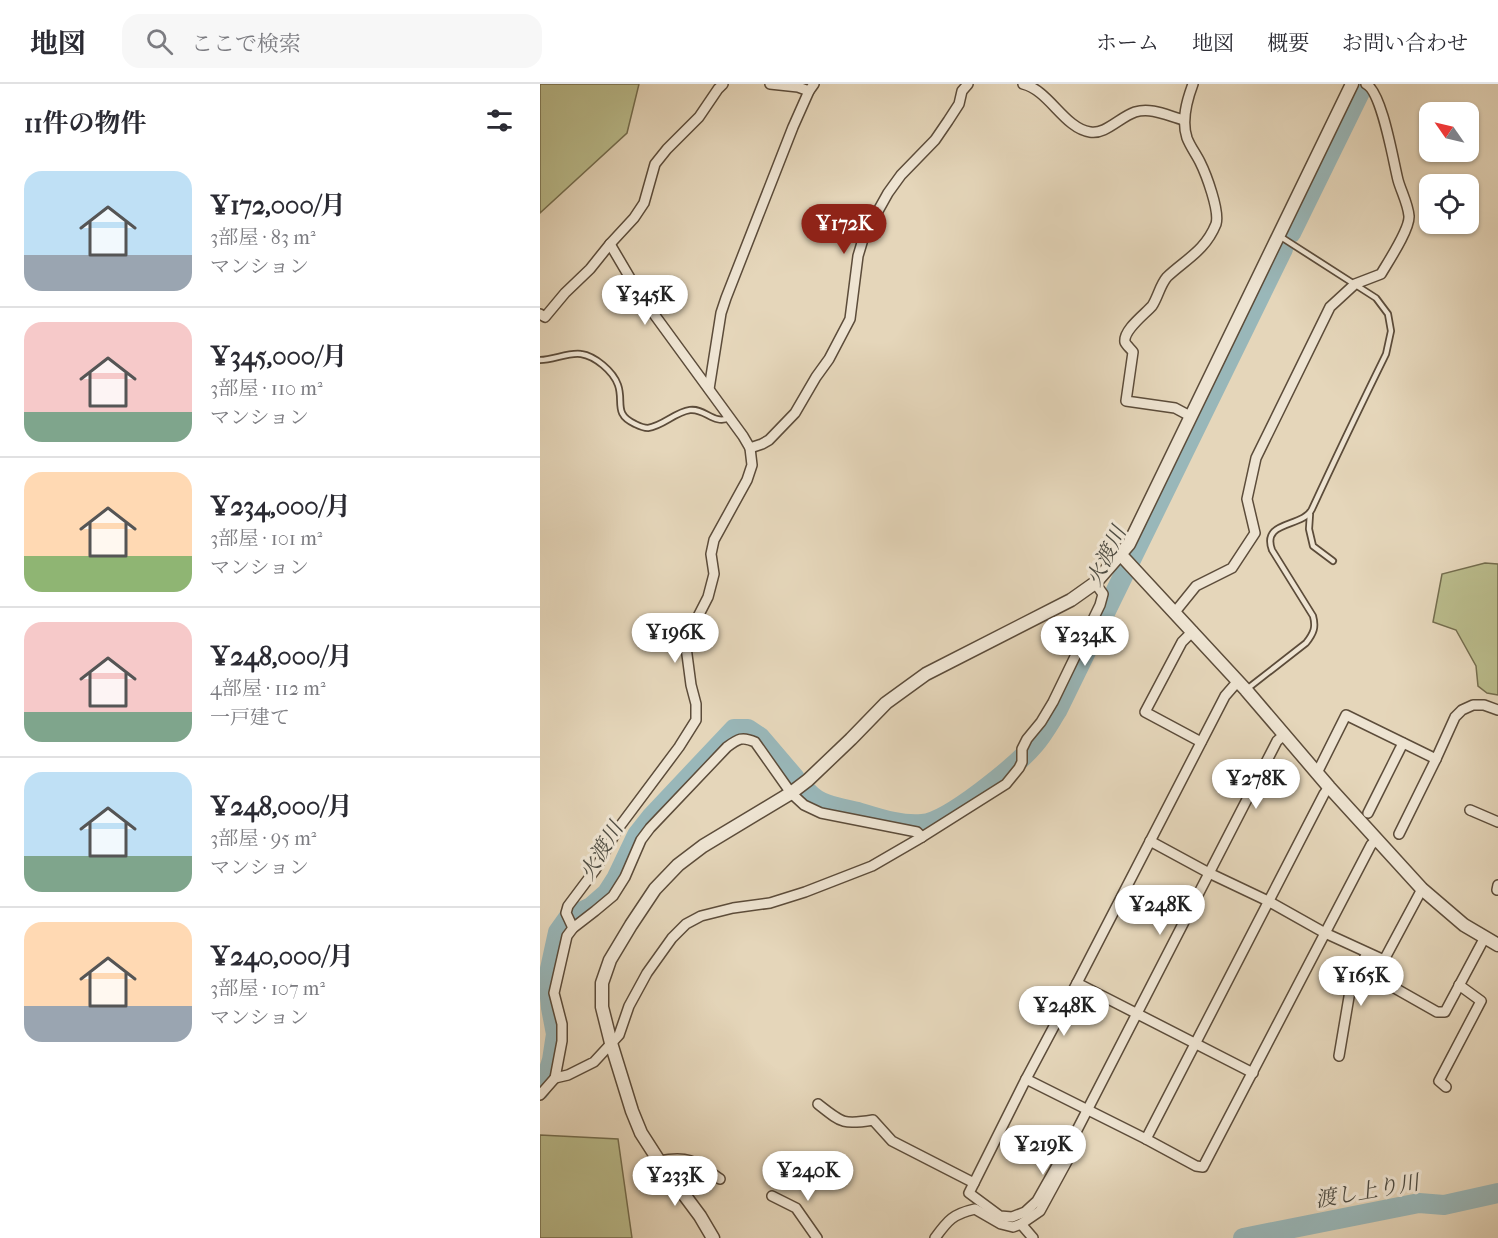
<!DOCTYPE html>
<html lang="ja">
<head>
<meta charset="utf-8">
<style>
	body { margin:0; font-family:"IM FELL French Canon","Noto Serif JP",serif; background:#f7f7f7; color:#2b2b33; height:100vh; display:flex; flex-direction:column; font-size:22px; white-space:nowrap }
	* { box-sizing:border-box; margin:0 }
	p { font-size:20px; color:#7c7c81 }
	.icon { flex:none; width:33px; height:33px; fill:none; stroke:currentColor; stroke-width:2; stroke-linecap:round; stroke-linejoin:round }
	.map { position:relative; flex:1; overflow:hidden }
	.panel { display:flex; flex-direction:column; background:#fff; width:540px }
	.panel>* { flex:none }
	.needle { width:39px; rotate:304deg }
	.tools { position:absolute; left:879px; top:18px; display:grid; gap:12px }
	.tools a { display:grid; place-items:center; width:60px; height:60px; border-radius:12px; background:#fff; box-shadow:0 2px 4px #0004; font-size:30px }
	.price { position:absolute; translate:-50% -51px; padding:0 14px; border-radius:21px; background:#fff; color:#222; font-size:20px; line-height:39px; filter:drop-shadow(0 2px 3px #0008) }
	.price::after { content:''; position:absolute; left:50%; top:36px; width:18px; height:14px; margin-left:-9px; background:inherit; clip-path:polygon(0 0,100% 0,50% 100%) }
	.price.selected { background:#8f2418; color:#fff }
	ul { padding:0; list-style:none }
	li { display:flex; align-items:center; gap:18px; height:150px; padding:0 24px }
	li+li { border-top:2px solid #e1e1e2 }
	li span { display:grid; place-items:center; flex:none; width:168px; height:120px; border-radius:18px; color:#555 }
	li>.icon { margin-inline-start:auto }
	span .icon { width:72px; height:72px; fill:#fffc; stroke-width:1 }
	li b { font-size:26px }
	h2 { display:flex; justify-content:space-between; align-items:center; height:72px; padding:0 24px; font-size:26px }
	header { display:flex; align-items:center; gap:36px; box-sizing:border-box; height:84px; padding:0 30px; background:#fff; border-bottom:2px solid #e1e1e2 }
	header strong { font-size:28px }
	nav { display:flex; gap:33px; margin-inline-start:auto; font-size:21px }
	.search { width:420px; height:54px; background:#f7f7f7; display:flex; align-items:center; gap:15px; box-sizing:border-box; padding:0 21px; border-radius:18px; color:#7c7c81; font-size:22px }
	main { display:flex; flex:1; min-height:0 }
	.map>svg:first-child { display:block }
</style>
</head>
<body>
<header>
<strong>地図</strong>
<div class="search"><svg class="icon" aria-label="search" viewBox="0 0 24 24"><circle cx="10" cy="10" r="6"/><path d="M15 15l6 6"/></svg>ここで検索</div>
<nav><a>ホーム</a><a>地図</a><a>概要</a><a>お問い合わせ</a></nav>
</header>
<main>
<section class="panel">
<h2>11件の物件<svg class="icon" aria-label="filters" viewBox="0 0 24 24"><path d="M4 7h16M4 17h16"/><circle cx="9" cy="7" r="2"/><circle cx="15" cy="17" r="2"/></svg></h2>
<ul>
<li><span style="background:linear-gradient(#bfe0f5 70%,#9aa5b1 0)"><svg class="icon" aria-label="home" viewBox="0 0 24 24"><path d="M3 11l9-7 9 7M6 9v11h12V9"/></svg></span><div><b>¥172,000/月</b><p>3部屋 · 83 m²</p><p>マンション</p></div></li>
<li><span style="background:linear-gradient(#f6c9c9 75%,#7fa58c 0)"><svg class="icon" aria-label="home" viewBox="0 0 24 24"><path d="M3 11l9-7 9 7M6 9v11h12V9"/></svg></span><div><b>¥345,000/月</b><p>3部屋 · 110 m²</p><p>マンション</p></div></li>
<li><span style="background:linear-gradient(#ffd9b3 70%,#8fb573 0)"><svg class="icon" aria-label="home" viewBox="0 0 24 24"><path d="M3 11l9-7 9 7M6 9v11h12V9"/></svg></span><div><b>¥234,000/月</b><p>3部屋 · 101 m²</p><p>マンション</p></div></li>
<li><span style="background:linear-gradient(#f6c9c9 75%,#7fa58c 0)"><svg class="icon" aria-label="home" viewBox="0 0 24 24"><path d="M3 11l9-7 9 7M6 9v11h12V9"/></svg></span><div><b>¥248,000/月</b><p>4部屋 · 112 m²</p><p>一戸建て</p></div></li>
<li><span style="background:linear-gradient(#bfe0f5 70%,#7fa58c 0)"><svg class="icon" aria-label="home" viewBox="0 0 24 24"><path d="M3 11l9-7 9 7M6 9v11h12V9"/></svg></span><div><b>¥248,000/月</b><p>3部屋 · 95 m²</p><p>マンション</p></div></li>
<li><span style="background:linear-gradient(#ffd9b3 70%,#9aa5b1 0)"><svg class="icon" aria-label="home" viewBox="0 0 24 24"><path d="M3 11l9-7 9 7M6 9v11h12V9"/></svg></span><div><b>¥240,000/月</b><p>3部屋 · 107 m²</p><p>マンション</p></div></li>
</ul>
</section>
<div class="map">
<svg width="958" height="1154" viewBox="0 0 958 1154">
	<rect width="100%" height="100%" fill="#e5d6ba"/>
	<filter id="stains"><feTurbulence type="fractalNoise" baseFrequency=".00333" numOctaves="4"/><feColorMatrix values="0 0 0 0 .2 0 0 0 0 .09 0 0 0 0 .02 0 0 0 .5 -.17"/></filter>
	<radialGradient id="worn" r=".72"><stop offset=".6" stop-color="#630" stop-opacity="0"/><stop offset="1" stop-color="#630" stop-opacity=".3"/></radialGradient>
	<g fill="#babc8c" stroke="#746d4e" stroke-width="1.5">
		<path d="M 0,0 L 99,0 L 87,49 L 0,129 Z"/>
		<path d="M 945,479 L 958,480 L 958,611 L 947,609 L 938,602 L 936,582 L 916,546 L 893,538 L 902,490 Z"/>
		<path d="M 0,1051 L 78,1055 L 92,1154 L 0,1154 Z"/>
	</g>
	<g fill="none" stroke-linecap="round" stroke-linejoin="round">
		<g stroke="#99b7b9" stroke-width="20">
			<path d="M 751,149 L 824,0"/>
			<path d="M 268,708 C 280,722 301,724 318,728 C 338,734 360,742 382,740 C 408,738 476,682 494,661 C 503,651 510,638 517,627 L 743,165"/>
			<path d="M 0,1006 L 6,995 L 12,976 L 16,950 L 11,924 L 8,894 L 18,848 L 28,834 L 51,823 L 67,809 L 76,795 L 97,751 L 112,732 L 194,645 L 208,645 L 220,653 L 255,694"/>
			<path d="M 703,1154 L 879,1119 L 904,1121 L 958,1109"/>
		</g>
		<defs>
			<g id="service">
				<path d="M 0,276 C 13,276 29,268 41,270 C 55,272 73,287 78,301 C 84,318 73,330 95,340 C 99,342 103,344 108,344 C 123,342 135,328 150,326 C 165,324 174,341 189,334"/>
				<path d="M 770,430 L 769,445 L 773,462 L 793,477"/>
				<path d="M 707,605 L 766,559 C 774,549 776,543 773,532 L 732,466 C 721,436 763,444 772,425 C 796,373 821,321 846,270 L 851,247 L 848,230 L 836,214 L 741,153"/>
			</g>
			<g id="minor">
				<path d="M 230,0 L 258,3 L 269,7"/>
				<path d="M 483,0 C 509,6 524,44 550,48 C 565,51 580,33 595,28 C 612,23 628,32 644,36"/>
				<path d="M 0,230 L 5,233 L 25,209 L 50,185 L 70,160 L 94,134 L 104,119 L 115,80 L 127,65 L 159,33 L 178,5 L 183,0"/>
				<path d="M 169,305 L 181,229 L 186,214 L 253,43 L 269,7 L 274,0"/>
				<path d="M 650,332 L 635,324 L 586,317 L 593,268 C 591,265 586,261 585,258 C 583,246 605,230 612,222 C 618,213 620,201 627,193 C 646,175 665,167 676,140 C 680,127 666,90 660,78 C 656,70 650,62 647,54 C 641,36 647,16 653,0"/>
				<path d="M 210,364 L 222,360 L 229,356 L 255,329 L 276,293 L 289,275 L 310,235 L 318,172 L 324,152 L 348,109 L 361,91 L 395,56 L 408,37 L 419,20 L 422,7 L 428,0"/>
				<path d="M 635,528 L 656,502 L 692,484 L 715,449 L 707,415 L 716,374 L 790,223 L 815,200 L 841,190 C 848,178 870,145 869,132 C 868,120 861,107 858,96 C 853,76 842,8 826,0"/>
				<path d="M 653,547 L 642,558 L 605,628 L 661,658"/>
				<path d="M 698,597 L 685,612 L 537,899 L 486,995 L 429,1109 L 460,1132 L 472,1133 L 485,1128 L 497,1117 L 536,1048 L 737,657 L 745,650"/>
				<path d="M 777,689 L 806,631 L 896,675"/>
				<path d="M 930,726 L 958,738"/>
				<path d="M 828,729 L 863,659"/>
				<path d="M 859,750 L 896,675 L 915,633 L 922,626 L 933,621 L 944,621 L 958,626"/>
				<path d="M 610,757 L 669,789 L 728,817 L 785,849 L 844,876"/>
				<path d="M 882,805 L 844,876 L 837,894 L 897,928 L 905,928 L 945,853"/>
				<path d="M 957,806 L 958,801"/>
				<path d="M 33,844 L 26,829 L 28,822 L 55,786 L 77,746 L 139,663 L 156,636 L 156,620 L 151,601 L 146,563 L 148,552 L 168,513 L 174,490 L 171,470 L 174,456 L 207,396 L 212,381 L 210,364 L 203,352 L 100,211 L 70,160"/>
				<path d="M 537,899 L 713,989"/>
				<path d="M 799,972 L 811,901 L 827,869"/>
				<path d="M 15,994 L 28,991 L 54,978 L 79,951 L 89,922 L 107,889 L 132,854 L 146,840 L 161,832 L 193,824 L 230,819 L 265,808 L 332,782 L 382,753 L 466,700 L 479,684 L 482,678 L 482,665 L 487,655 L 501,638 L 513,618 L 560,521 L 563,510 L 555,499"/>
				<path d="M 486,995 L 606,1055 L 656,1082 L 663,1083 L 831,761 L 836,756"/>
				<path d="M 906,1003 L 899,997 L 941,917 L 919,901"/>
				<path d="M 0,1011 L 15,994 L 22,957 L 22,940 L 14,909 L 27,852 L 33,844 L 55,827 L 73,812 L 85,793 L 101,756 L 110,744 L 187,663 C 198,655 202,652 215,658 L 251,709 L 264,721 L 281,729 L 377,748 L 382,753"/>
				<path d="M 278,1020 C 302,1039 303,1041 333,1036 L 352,1057 L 434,1099"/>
				<path d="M 606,1055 L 784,710 L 789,703"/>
				<path d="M 119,1077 C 150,1071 156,1078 180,1095"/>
				<path d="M 232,1112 L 256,1124 L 277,1154"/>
				<path d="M 481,1140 L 493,1154"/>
				<path d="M 395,1154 C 408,1136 413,1130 435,1125 L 461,1140 L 473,1143 L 481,1140 L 500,1127 L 531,1070"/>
			</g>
			<g id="tertiary">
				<path d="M 581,471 L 706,606 L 789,703 L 882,805 L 924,841 L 958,861"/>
				<path d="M 173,1154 L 160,1132 L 119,1077 L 101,1049 L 92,1027 L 71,959 L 62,923 L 62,899 L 70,876 L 91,841 L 115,805 L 138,781 L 163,762 L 251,709 L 268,696 L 311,655 L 346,619 L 386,590 L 531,516 L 555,499 L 589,460 L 812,0"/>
			</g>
		</defs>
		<use href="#service" stroke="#5c4c3a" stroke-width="8"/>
		<use href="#minor" stroke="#5c4c3a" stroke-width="12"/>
		<use href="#tertiary" stroke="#5c4c3a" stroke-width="15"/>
		<use href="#service" stroke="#eee4d2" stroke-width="4.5"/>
		<use href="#minor" stroke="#eee4d2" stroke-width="9"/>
		<use href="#tertiary" stroke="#eee4d2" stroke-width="12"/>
	</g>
	<g text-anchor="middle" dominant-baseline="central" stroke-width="6" stroke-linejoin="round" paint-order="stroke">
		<g font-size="21" font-style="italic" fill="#4e4c42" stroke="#eee4d2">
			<text transform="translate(566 472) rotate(-64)">火渡川</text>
			<text transform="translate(61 767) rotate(-59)">火渡川</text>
			<text transform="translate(827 1107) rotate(-10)">渡し上り川</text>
		</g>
	</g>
	<rect width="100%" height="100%" filter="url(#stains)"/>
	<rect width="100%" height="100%" fill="url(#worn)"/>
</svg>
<div class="tools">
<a><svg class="needle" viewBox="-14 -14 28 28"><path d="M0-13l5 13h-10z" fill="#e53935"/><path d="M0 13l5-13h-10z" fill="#7c7c81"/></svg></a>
<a><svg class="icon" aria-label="locate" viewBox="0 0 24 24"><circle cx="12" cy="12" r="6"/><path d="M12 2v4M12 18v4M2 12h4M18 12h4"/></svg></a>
</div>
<b class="price selected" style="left:304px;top:171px">¥172K</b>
<b class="price" style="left:105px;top:242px">¥345K</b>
<b class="price" style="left:135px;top:580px">¥196K</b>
<b class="price" style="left:545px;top:583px">¥234K</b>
<b class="price" style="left:716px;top:726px">¥278K</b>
<b class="price" style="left:620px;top:852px">¥248K</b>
<b class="price" style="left:821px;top:923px">¥165K</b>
<b class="price" style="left:524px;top:953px">¥248K</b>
<b class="price" style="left:503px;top:1092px">¥219K</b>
<b class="price" style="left:268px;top:1118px">¥240K</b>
<b class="price" style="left:135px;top:1123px">¥233K</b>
</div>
</main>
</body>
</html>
